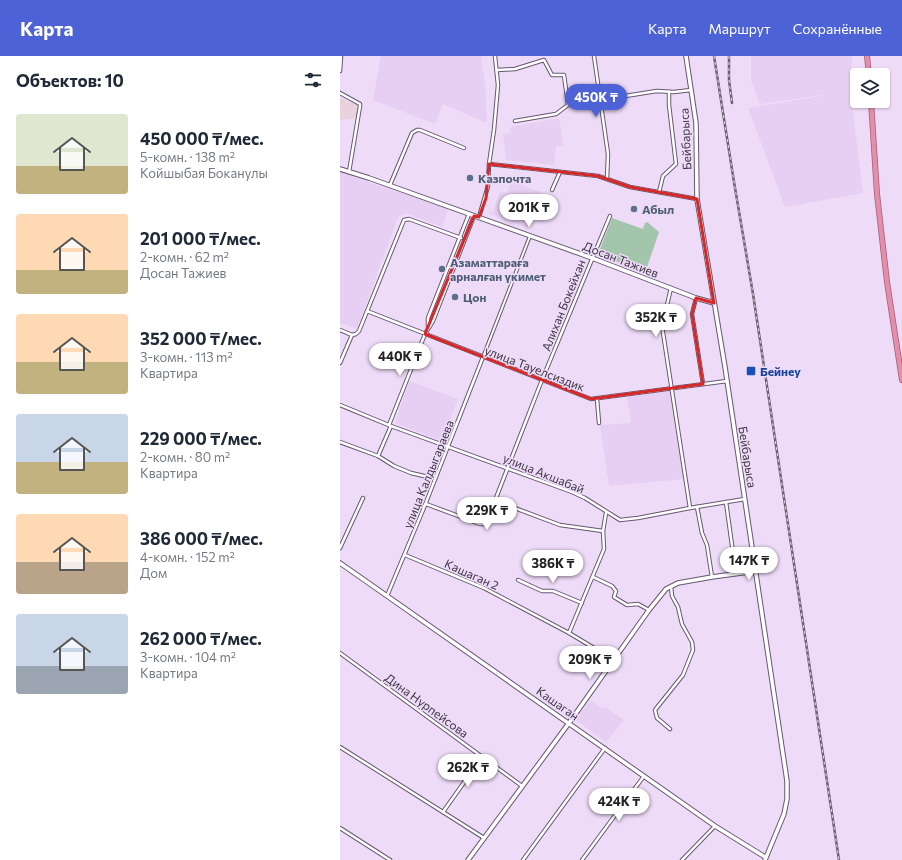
<!DOCTYPE html>
<html lang="ru">
<head>
<meta charset="utf-8">
<style>
	body { margin:0; font-family:Commissioner,sans-serif; background:#f6f6f7; color:#1f2937; height:100vh; display:flex; flex-direction:column; font-size:15px; white-space:nowrap }
	* { box-sizing:border-box; margin:0 }
	p { font-size:13px; color:#747a83 }
	.icon { flex:none; width:22px; height:22px; fill:none; stroke:currentColor; stroke-width:2; stroke-linecap:round; stroke-linejoin:round }
	.map { position:relative; flex:1; overflow:hidden }
	.panel { display:flex; flex-direction:column; background:#fff; width:340px }
	.panel>* { flex:none }
	.buttons { position:absolute; left:510px; top:12px; display:grid; gap:8px }
	.buttons a { display:grid; place-items:center; width:40px; height:40px; border-radius:4px; background:#fff; box-shadow:0 1px 3px #0004; font-size:20px }
	.price { position:absolute; translate:-50% -34px; padding:0 9px; border-radius:14px; background:#fff; color:#222; font-size:13px; line-height:26px; filter:drop-shadow(0 1px 2px #0008) }
	.price::after { content:''; position:absolute; left:50%; top:24px; width:12px; height:9px; margin-left:-6px; background:inherit; clip-path:polygon(0 0,100% 0,50% 100%) }
	.price.current { background:#4e62d7; color:#fff }
	ul { padding:0; list-style:none }
	li { display:flex; align-items:center; gap:12px; height:100px; padding:0 16px }
	li span { display:grid; place-items:center; flex:none; width:112px; height:80px; border-radius:4px; color:#555 }
	li>.icon { margin-inline-start:auto }
	span .icon { width:48px; height:48px; fill:#fffc; stroke-width:1 }
	li b { font-size:17px }
	h2 { display:flex; justify-content:space-between; align-items:center; height:48px; padding:0 16px; font-size:17px }
	header { display:flex; align-items:center; gap:24px; box-sizing:border-box; height:56px; padding:0 20px; background:#4e62d7; color:#fff }
	header strong { font-size:19px }
	nav { display:flex; gap:22px; margin-inline-start:auto; font-size:14px }
	main { display:flex; flex:1; min-height:0 }
	.map>svg:first-child { display:block }
</style>
</head>
<body>
<header>
<strong>Карта</strong>
<nav><a>Карта</a><a>Маршрут</a><a>Сохранённые</a></nav>
</header>
<main>
<section class="panel">
<h2>Объектов: 10<svg class="icon" aria-label="filters" viewBox="0 0 24 24"><path d="M4 7h16M4 17h16"/><circle cx="9" cy="7" r="2"/><circle cx="15" cy="17" r="2"/></svg></h2>
<ul>
<li><span style="background:linear-gradient(#dfe7d0 65%,#c2b280 0)"><svg class="icon" aria-label="home" viewBox="0 0 24 24"><path d="M3 11l9-7 9 7M6 9v11h12V9"/></svg></span><div><b>450 000 ₸/мес.</b><p>5-комн. · 138 m²</p><p>Койшыбая Боканулы</p></div></li>
<li><span style="background:linear-gradient(#ffd9b3 70%,#c2b280 0)"><svg class="icon" aria-label="home" viewBox="0 0 24 24"><path d="M3 11l9-7 9 7M6 9v11h12V9"/></svg></span><div><b>201 000 ₸/мес.</b><p>2-комн. · 62 m²</p><p>Досан Тажиев</p></div></li>
<li><span style="background:linear-gradient(#ffd9b3 60%,#c2b280 0)"><svg class="icon" aria-label="home" viewBox="0 0 24 24"><path d="M3 11l9-7 9 7M6 9v11h12V9"/></svg></span><div><b>352 000 ₸/мес.</b><p>3-комн. · 113 m²</p><p>Квартира</p></div></li>
<li><span style="background:linear-gradient(#c9d6e8 60%,#c2b280 0)"><svg class="icon" aria-label="home" viewBox="0 0 24 24"><path d="M3 11l9-7 9 7M6 9v11h12V9"/></svg></span><div><b>229 000 ₸/мес.</b><p>2-комн. · 80 m²</p><p>Квартира</p></div></li>
<li><span style="background:linear-gradient(#ffd9b3 60%,#b9a48a 0)"><svg class="icon" aria-label="home" viewBox="0 0 24 24"><path d="M3 11l9-7 9 7M6 9v11h12V9"/></svg></span><div><b>386 000 ₸/мес.</b><p>4-комн. · 152 m²</p><p>Дом</p></div></li>
<li><span style="background:linear-gradient(#c9d6e8 65%,#9aa5b1 0)"><svg class="icon" aria-label="home" viewBox="0 0 24 24"><path d="M3 11l9-7 9 7M6 9v11h12V9"/></svg></span><div><b>262 000 ₸/мес.</b><p>3-комн. · 104 m²</p><p>Квартира</p></div></li>
</ul>
</section>
<div class="map">
<svg width="562" height="804" viewBox="0 0 562 804">
	<rect width="100%" height="100%" fill="#eedbf8"/>
	<g fill="#e6cff2">
		<path d="M 41,0 L 141,0 L 145,29 L 147,67 L 103,48 L 95,68 L 33,44 Z"/>
		<path d="M 411,0 L 512,0 L 510,34 L 523,137 L 445,151 L 408,52 L 482,40 L 482,39 L 420,48 L 411,24 Z"/>
		<path d="M 219,62 L 223,89 L 216,91 L 214,109 L 166,104 L 163,78 L 171,77 L 170,71 Z"/>
		<path d="M 0,116 L 108,153 L 102,171 L 66,157 L 58,161 L 17,273 L 0,267 Z"/>
		<path d="M 171,125 L 200,136 L 187,172 L 151,158 L 147,154 L 153,156 L 160,135 L 167,137 Z"/>
		<path d="M 69,325 L 118,343 L 102,385 L 55,367 Z"/>
		<path d="M 330,335 L 344,423 L 269,430 L 260,369 L 291,367 L 287,341 Z"/>
		<path d="M 251,644 L 263,653 L 265,651 L 284,664 L 266,686 L 237,665 L 236,663 Z"/>
	</g>
	<path fill="#e9d2de" d="M 0,42 L 18,49 L 17,62 L 0,64 Z"/>
	<path fill="#a3c5ab" d="M 272,162 L 303,173 L 305,167 L 307,166 L 319,176 L 305,217 L 258,198 Z"/>
	<g fill="none" stroke-linecap="round" stroke-linejoin="round">
		<defs>
			<path id="pedestrian" d="M 143,301 L 190,180"/>
			<g id="minor">
				<path d="M 254,0 L 268,98 L 267,123"/>
				<path d="M 157,14 L 175,13 L 204,4 L 212,19 L 224,19 L 228,49 L 216,58 L 175,65"/>
				<path d="M 0,15 L 1,1"/>
				<path d="M 0,37 L 20,48 L 20,50 L 9,116"/>
				<path d="M 228,49 L 317,35 L 334,36 L 351,34"/>
				<path d="M 149,108 L 258,120 L 290,131 L 357,143"/>
				<path d="M 50,129 L 72,77 L 77,74 L 80,74 L 124,92"/>
				<path d="M 212,134 L 220,116"/>
				<path d="M 319,136 L 323,120 L 336,108 L 329,49 L 329,36"/>
				<path d="M 139,161 L 148,130 L 149,108 L 154,74 L 158,29 L 155,0"/>
				<path d="M 331,232 L 322,270 L 350,452"/>
				<path d="M 356,242 L 352,258 L 363,328"/>
				<path d="M 27,255 L 251,343 L 387,325"/>
				<path d="M 88,271 L 88,262 L 129,158"/>
				<path d="M 0,274 L 12,279 L 16,278 L 19,275 L 64,164 L 69,163 L 121,182"/>
				<path d="M 0,307 L 12,279"/>
				<path d="M 257,343 L 259,367"/>
				<path d="M 0,349 L 51,370 L 232,436 L 245,442 L 280,464 L 298,462 L 350,452 L 405,443"/>
				<path d="M 49,369 L 85,278 L 93,265 L 134,160"/>
				<path d="M 0,386 L 38,400 L 54,410 L 71,417 L 84,420 L 96,420"/>
				<path d="M 38,400 L 51,370"/>
				<path d="M 156,445 L 220,469 L 263,475"/>
				<path d="M 386,446 L 396,518"/>
				<path d="M 86,448 L 140,468 L 144,468 L 147,465 L 202,324 L 270,160"/>
				<path d="M 357,451 L 362,477 L 367,489 L 372,521"/>
				<path d="M 0,492 L 23,442"/>
				<path d="M 65,499 L 144,532 L 229,577 L 274,604"/>
				<path d="M 253,521 L 272,530 L 276,535 L 274,541 L 287,549 L 298,548 L 309,554"/>
				<path d="M 178,524 L 202,535 L 213,535 L 242,547"/>
				<path d="M 47,540 L 83,454 L 143,301"/>
				<path d="M 229,577 L 264,493 L 263,475 L 266,457"/>
				<path d="M 0,597 L 182,730"/>
				<path d="M 330,673 L 317,662 L 315,654 L 343,619 L 353,594 L 352,586 L 342,568 L 338,551 L 332,540 L 331,530"/>
				<path d="M 0,691 L 144,782"/>
				<path d="M 103,756 L 142,701"/>
				<path d="M 0,772 L 50,804"/>
				<path d="M 183,804 L 265,692"/>
				<path d="M 242,804 L 304,720"/>
				<path d="M 342,804 L 375,770"/>
			</g>
			<g id="tertiary">
				<path d="M 346,0 L 356,67 L 357,143 L 385,311 L 447,725 L 447,743 L 444,758 L 425,804"/>
				<path d="M 0,113 L 29,122 L 252,202 L 356,242 L 374,247"/>
				<path d="M 0,507 L 375,770 L 425,801"/>
				<path d="M 128,804 L 229,667 L 309,554 L 326,533 L 338,527 L 372,521 L 416,515"/>
			</g>
			<g id="trunk">
				<path d="M 527,0 L 529,19"/>
				<path d="M 531,45 L 537,138 L 547,226 L 562,324"/>
			</g>
		</defs>
		<use href="#pedestrian" stroke="#675770" stroke-width="4"/>
		<use href="#minor" stroke="#675770" stroke-width="4.5"/>
		<use href="#tertiary" stroke="#675770" stroke-width="5.5"/>
		<use href="#trunk" stroke="#a55d77" stroke-width="6"/>
		<use href="#pedestrian" stroke="#fff" stroke-width="2"/>
		<use href="#minor" stroke="#fff" stroke-width="2.5"/>
		<use href="#tertiary" stroke="#fff" stroke-width="3.5"/>
		<use href="#trunk" stroke="#e38eaa" stroke-width="4.5"/>
		<defs>
			<g id="rail">
				<path d="M 374,0 L 394,126 L 413,238 L 499,804"/>
				<path d="M 389,0 L 389,24 L 392,47"/>
			</g>
		</defs>
		<use href="#rail" stroke="#6b6070" stroke-width="2.5"/>
		<use href="#rail" stroke="#eedbf8" stroke-width="1" stroke-dasharray="3" stroke-linecap="butt"/>
	</g>
	<path fill="none" stroke="#d62828" stroke-width="3" stroke-linejoin="round" d="M 149,108 L 258,120 L 290,131 L 357,143 L 374,247 L 356,242 L 352,258 L 363,328 L 251,343 L 85,278 L 134,160 L 139,161 L 146,142 Z"/>
	<g fill="#5c6f8a" stroke="#eedbf8" stroke-width="1.5">
		<circle cx="130" cy="122" r="4"/>
		<circle cx="294" cy="153" r="4"/>
		<circle cx="102" cy="213" r="4"/>
		<circle cx="115" cy="241" r="4"/>
	</g>
	<rect fill="#1a4fb4" stroke="#eedbf8" stroke-width="1.5" x="406" y="310" width="10" height="10" rx="2"/>
	<g text-anchor="middle" dominant-baseline="central" stroke-width="3" stroke-linejoin="round" paint-order="stroke">
		<g font-size="12" fill="#3f3742" stroke="#eedbf8">
			<text transform="translate(345 83) rotate(-93)">Бейбарыса</text>
			<text transform="translate(281 203) rotate(21)">Досан Тажиев</text>
			<text transform="translate(223 249) rotate(-68)">Алихан Бокейхан</text>
			<text transform="translate(195 312) rotate(21)">улица Тауелсиздик</text>
			<text transform="translate(408 401) rotate(81)">Бейбарыса</text>
			<text transform="translate(204 417) rotate(22)">улица Акшабай</text>
			<text transform="translate(88 418) rotate(-68)">улица Калдыгараева</text>
			<text transform="translate(132 518) rotate(24)">Кашаган 2</text>
			<text transform="translate(218 647) rotate(35)">Кашаган</text>
			<text transform="translate(87 649) rotate(36)">Дина Нурпейсова</text>
		</g>
		<g font-size="12" font-weight="bold" fill="#4e5e75" stroke="#eedbf8" text-anchor="start">
			<text x="138" y="122">Казпочта</text>
			<text x="302" y="153">Абыл</text>
			<text x="110" y="206">Азаматтараға<tspan x="110" dy="14">арналған үкимет</tspan></text>
			<text x="123" y="241">Цон</text>
		</g>
		<g font-size="12" font-weight="bold" fill="#164399" stroke="#eedbf8" text-anchor="start">
			<text x="420" y="315">Бейнеу</text>
		</g>
	</g>
</svg>
<div class="buttons">
<a><svg class="icon" aria-label="layers" viewBox="0 0 24 24"><path d="M12 4l9 5-9 5-9-5zM3 14l9 5 9-5"/></svg></a>
</div>
<b class="price current" style="left:256px;top:62px">450K ₸</b>
<b class="price" style="left:189px;top:172px">201K ₸</b>
<b class="price" style="left:316px;top:282px">352K ₸</b>
<b class="price" style="left:60px;top:321px">440K ₸</b>
<b class="price" style="left:147px;top:475px">229K ₸</b>
<b class="price" style="left:409px;top:525px">147K ₸</b>
<b class="price" style="left:213px;top:528px">386K ₸</b>
<b class="price" style="left:250px;top:624px">209K ₸</b>
<b class="price" style="left:128px;top:732px">262K ₸</b>
<b class="price" style="left:279px;top:766px">424K ₸</b>
</div>
</main>
</body>
</html>
